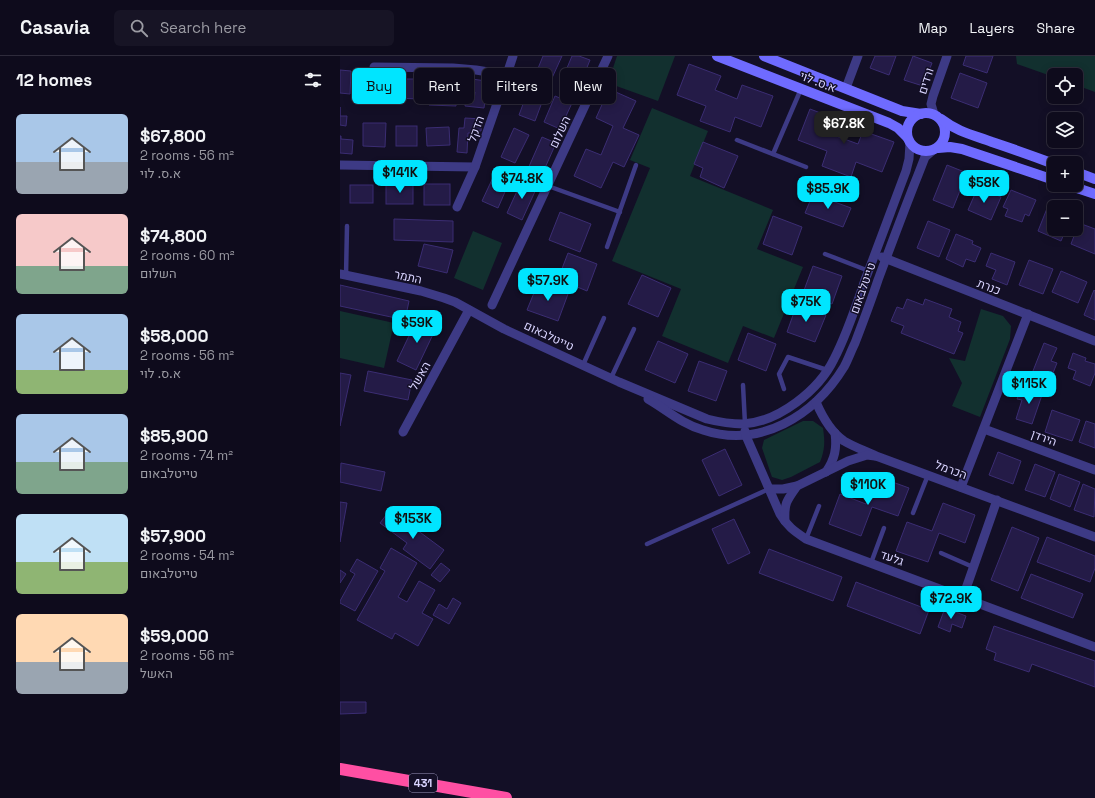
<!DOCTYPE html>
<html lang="en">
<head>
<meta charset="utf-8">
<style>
	body { margin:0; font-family:"Space Grotesk",Heebo,sans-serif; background:#171425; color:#f1f3f6; height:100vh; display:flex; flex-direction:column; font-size:15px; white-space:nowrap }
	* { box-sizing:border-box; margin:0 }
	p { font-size:13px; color:#9b9ba3 }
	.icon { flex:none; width:22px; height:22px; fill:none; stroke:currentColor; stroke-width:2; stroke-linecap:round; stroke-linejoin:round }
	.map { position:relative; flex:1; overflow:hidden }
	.panel { display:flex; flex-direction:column; background:#0e0b1c; width:340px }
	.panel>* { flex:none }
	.banner { position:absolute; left:12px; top:12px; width:380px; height:36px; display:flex; gap:8px }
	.tools { position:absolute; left:707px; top:12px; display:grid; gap:8px }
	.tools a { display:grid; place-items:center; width:36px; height:36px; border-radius:6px; background:#0e0b1c; box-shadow:0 2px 10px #0003,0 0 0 1px #2e2b3b; font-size:20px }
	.price { position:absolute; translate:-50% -34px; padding:0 9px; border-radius:8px; background:#00e5ff; color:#111; font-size:13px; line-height:26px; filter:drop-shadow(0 1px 2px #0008) }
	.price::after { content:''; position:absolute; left:50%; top:24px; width:12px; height:9px; margin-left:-6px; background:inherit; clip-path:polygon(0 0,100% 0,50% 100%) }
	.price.selected { background:#222; color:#fff }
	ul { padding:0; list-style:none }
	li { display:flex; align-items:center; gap:12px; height:100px; padding:0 16px }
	li span { display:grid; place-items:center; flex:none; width:112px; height:80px; border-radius:6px; color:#555 }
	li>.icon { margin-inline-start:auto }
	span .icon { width:48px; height:48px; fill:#fffc; stroke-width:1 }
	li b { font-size:17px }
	h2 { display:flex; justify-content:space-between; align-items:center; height:48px; padding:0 16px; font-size:17px }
	.chip { padding:0 14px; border-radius:6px; background:#0e0b1c; box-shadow:0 2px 10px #0003,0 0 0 1px #2e2b3b; font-size:14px; line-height:36px }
	.chip.selected { background:#00e5ff; color:#111 }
	header { display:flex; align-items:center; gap:24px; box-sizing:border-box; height:56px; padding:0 20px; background:#0e0b1c; border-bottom:1px solid #2e2b3b }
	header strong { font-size:19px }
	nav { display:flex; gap:22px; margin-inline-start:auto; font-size:14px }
	.search { width:280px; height:36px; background:#171425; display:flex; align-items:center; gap:10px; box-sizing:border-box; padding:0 14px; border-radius:6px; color:#9b9ba3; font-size:15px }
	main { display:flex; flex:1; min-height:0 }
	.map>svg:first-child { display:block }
</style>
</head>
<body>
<header>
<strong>Casavia</strong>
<div class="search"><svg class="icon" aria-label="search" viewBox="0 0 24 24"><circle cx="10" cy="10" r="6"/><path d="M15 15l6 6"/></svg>Search here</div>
<nav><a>Map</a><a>Layers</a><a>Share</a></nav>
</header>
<main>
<section class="panel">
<h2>12 homes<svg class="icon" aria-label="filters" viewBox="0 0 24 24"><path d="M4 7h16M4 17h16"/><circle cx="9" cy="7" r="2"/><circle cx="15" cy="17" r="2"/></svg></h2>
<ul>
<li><span style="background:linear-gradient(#a9c7e8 60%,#9aa5b1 0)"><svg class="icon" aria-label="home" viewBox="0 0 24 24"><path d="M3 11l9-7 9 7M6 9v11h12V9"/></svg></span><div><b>$67,800</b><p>2 rooms · 56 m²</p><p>א.ס. לוי</p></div></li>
<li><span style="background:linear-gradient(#f6c9c9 65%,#7fa58c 0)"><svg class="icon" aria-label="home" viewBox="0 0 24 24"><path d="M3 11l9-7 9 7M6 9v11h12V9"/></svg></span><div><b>$74,800</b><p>2 rooms · 60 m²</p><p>השלום</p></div></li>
<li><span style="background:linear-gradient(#a9c7e8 70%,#8fb573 0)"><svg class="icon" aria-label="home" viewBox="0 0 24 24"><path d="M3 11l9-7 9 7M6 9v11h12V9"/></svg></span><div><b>$58,000</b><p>2 rooms · 56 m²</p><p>א.ס. לוי</p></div></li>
<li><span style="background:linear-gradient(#a9c7e8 60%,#7fa58c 0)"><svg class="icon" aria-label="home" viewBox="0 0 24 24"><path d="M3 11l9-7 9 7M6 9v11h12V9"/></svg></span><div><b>$85,900</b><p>2 rooms · 74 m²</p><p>טייטלבאום</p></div></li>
<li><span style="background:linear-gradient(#bfe0f5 60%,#8fb573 0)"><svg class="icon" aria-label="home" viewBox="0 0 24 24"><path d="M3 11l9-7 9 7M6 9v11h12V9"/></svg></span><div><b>$57,900</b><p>2 rooms · 54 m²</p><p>טייטלבאום</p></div></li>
<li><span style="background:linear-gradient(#ffd9b3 60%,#9aa5b1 0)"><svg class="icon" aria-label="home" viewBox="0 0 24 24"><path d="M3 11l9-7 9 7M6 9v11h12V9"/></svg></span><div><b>$59,000</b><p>2 rooms · 56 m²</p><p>האשל</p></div></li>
</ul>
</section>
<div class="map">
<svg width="755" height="742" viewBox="0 0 755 742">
	<rect width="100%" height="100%" fill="#130f26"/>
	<g fill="#12302f">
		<path d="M 277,0 L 335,0 L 318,45 L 268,27 Z"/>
		<path d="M 676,0 L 755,0 L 755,36 L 736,29 L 736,19 L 714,19 L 714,21 L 677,8 Z"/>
		<path d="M 312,52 L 368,75 L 350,120 L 433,154 L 417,193 L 463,211 L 434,282 L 403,270 L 388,307 L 322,280 L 341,233 L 272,205 L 310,112 L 290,104 Z"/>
		<path d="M 133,175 L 162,187 L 143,234 L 114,222 Z"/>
		<path d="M 641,253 L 663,260 L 671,270 L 670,283 L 640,361 L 612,350 L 622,327 L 609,302 L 625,305 Z"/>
		<path d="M 0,255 L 54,267 L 44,312 L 0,302 Z"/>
		<path d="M 463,365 L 473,365 L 483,372 C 485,386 485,393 480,406 L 451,421 L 442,424 L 432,421 L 422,392 L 424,384 Z"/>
	</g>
	<g fill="#241b47" stroke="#3b2d73">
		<path d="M 203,0 L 222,0 L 212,22 L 197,15 Z"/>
		<path d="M 232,0 L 239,0 L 250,4 L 239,31 L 222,24 Z"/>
		<path d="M 535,0 L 556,0 L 549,19 L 530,12 Z"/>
		<path d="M 573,0 L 592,7 L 583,30 L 564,24 Z"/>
		<path d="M 626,0 L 653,0 L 647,17 L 623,9 Z"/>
		<path d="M 349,8 L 381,20 L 375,34 L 397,43 L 402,29 L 433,40 L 421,71 L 395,61 L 390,76 L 360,65 L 366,50 L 337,39 Z"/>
		<path d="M 0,14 L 11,15 L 10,38 L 0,37 Z"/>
		<path d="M 17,17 L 29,17 L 29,22 L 41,22 L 41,47 L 25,47 L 25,33 L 17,33 Z"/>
		<path d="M 620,17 L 647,27 L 638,52 L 611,42 Z"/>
		<path d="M 56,23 L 79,23 L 79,43 L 56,42 Z"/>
		<path d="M 132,23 L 153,26 L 151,37 L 146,36 L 144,52 L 125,50 L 126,43 L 134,44 L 135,36 L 130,36 Z"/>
		<path d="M 95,24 L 111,24 L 111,34 L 116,34 L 116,50 L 89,49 L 89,36 L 94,36 Z"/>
		<path d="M 192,24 L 208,30 L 195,65 L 179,59 Z"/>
		<path d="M 269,33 L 296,45 L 283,72 L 299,79 L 284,111 L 273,106 L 261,132 L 234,120 L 246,93 L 261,99 L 273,70 L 256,62 Z"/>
		<path d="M 215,40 L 232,47 L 220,73 L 204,66 Z"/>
		<path d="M 0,51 L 0,60 L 7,60 L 6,70 L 0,69 Z"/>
		<path d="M 470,53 L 502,65 L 496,80 L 518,88 L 523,75 L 554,86 L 542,116 L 516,106 L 511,121 L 482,110 L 487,95 L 458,84 Z"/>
		<path d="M 125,62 L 142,63 L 141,75 L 135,74 L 135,77 L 128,77 L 127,97 L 117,96 L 119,72 L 124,72 Z"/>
		<path d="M 23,67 L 46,67 L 45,91 L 23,90 Z"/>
		<rect x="56" y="70" width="21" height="20"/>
		<path d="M 109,71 L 110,89 L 87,90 L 86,72 Z"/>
		<path d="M 174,72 L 189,79 L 175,107 L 161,101 Z"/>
		<path d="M 0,80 L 1,80 L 1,83 L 13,84 L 12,98 L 0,97 Z"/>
		<path d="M 202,81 L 216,87 L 201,121 L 187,115 Z"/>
		<path d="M 363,86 L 398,100 L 384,132 L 360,121 L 363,112 L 354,108 Z"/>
		<path d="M 607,109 L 627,117 L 613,152 L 593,144 Z"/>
		<path d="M 156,115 L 171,122 L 158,152 L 142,145 Z"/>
		<path d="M 182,124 L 197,131 L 182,164 L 167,157 Z"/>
		<rect x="46" y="127" width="27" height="21"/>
		<rect x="84" y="128" width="26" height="21"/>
		<rect x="10" y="129" width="23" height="18"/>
		<path d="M 638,131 L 661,141 L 651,164 L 628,154 Z"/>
		<path d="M 671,134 L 696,144 L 689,160 L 685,158 L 682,166 L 665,160 L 668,153 L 663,151 Z"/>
		<path d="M 473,138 L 511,152 L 503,171 L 465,157 Z"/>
		<path d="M 708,150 L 714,152 L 714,173 L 726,173 L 721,185 L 698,175 Z"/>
		<path d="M 220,156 L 251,168 L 240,196 L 209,184 Z"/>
		<path d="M 433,160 L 462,171 L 452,199 L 423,188 Z"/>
		<path d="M 54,163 L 113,165 L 113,186 L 54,184 Z"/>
		<path d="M 588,165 L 610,174 L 599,201 L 577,192 Z"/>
		<path d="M 739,167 L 755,173 L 755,198 L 731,188 Z"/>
		<path d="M 616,178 L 633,185 L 632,188 L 641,192 L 635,206 L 626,203 L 623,211 L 606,203 Z"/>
		<path d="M 84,188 L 113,194 L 107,217 L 78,210 Z"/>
		<path d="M 228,197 L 257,208 L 247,235 L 218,223 Z"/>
		<path d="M 651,197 L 675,206 L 667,229 L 652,223 L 656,214 L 646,210 Z"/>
		<path d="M 689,204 L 713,213 L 703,238 L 679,229 Z"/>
		<path d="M 473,210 L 502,220 L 492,248 L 463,237 Z"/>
		<path d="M 721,215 L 747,226 L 738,247 L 712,236 Z"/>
		<path d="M 302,219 L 331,232 L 318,261 L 288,248 Z"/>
		<path d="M 198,227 L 228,238 L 218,265 L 187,254 Z"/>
		<path d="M 0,229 L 69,245 L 65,264 L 0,250 Z"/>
		<path d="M 754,234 L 755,235 L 755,264 L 744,259 Z"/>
		<path d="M 567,243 L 583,249 L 585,243 L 612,253 L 609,261 L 621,266 L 618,275 L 623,277 L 614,298 L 561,277 L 564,270 L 551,265 L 557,251 L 563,253 Z"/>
		<path d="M 457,248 L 486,259 L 475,286 L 447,276 Z"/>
		<path d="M 78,261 L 97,270 L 76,314 L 57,305 Z"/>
		<path d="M 408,277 L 436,288 L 426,315 L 398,304 Z"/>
		<path d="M 318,285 L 348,298 L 335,327 L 305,314 Z"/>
		<path d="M 704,287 L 717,292 L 711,305 L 717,307 L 709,327 L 691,320 Z"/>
		<path d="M 733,297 L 746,302 L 745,305 L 755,308 L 755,317 L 750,330 L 733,323 L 736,315 L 728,312 Z"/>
		<path d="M 359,305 L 387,315 L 376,345 L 348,335 Z"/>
		<path d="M 28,315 L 72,324 L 68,344 L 24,335 Z"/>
		<path d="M 0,317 L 11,319 L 0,370 Z"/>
		<path d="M 692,332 L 703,336 L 692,368 L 676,363 L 682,344 L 677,343 L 681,333 L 691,337 Z"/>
		<path d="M 712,354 L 740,364 L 732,385 L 705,376 Z"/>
		<path d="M 746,365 L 755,368 L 755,392 L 739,386 Z"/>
		<path d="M 385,393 L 402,429 L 379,440 L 362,404 Z"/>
		<path d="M 658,396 L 681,405 L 673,428 L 649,419 Z"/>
		<path d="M 1,407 L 45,416 L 41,435 L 0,426 Z"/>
		<path d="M 695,408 L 715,416 L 705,441 L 685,434 Z"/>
		<path d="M 719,418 L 740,426 L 730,451 L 710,443 Z"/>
		<path d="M 536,420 L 569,432 L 558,460 L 532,451 L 521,480 L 489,468 L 500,438 L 526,448 Z"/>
		<path d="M 743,428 L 755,433 L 754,461 L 734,454 Z"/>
		<path d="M 0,446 L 7,447 L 0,486 Z"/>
		<path d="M 603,447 L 635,459 L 625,487 L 599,477 L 588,506 L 556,495 L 567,466 L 592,475 Z"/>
		<path d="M 50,454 L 104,494 L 90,513 L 63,493 L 67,487 L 40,467 Z"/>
		<path d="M 394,463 L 410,497 L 388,508 L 372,473 Z"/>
		<path d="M 672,471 L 699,482 L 678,535 L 651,524 Z"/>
		<path d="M 707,481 L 755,500 L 755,512 L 750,526 L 697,506 Z"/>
		<path d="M 51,492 L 77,507 L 58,541 L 67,546 L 79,525 L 95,534 L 82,557 L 93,563 L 78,590 L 55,577 L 52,583 L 17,564 L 45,515 L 40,512 Z"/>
		<path d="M 429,493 L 502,521 L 493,545 L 419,517 Z"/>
		<path d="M 17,503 L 38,515 L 15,555 L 0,547 L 0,545 L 15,518 L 10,515 Z"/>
		<path d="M 101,507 L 110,514 L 100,526 L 91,519 Z"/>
		<path d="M 0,514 L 6,518 L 0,527 Z"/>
		<path d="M 691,518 L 743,538 L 733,562 L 681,542 Z"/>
		<path d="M 516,526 L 589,554 L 580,578 L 507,550 Z"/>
		<path d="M 113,542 L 121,547 L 109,568 L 93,559 L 99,548 L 107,553 Z"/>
		<path d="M 605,552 L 626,560 L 622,572 L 612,568 L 610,576 L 598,571 Z"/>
		<path d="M 654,570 L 755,605 L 755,631 L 692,608 L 689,616 L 654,604 L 656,597 L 646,593 Z"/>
		<path d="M 0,646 L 26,646 L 26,657 L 0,658 Z"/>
	</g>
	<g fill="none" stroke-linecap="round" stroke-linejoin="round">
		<g stroke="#3d3a85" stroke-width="4.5">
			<path d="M 397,84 L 466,111"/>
			<path d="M 433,98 L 461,33"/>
			<path d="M 208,130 L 280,156"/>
			<path d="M 267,191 L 296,109"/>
			<path d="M 485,198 L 529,215"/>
			<path d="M 6,220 L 7,170"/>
			<path d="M 243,309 L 264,262"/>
			<path d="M 271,322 L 294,273"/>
			<path d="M 403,329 L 405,368"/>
			<path d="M 444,333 L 439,318 L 448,301 L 487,314"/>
			<path d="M 573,457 L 588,419"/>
			<path d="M 466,483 L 479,450"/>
			<path d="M 307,488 L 429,433"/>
			<path d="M 601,497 L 633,511"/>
			<path d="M 531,507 L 544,472"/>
		</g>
		<g stroke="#3d3a85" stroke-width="9">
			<path d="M 34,11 L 113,12 L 136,14 L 167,19"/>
			<path d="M 506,32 L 518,0"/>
			<path d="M 594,58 L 591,48 L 593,40 L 607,0"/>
			<path d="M 0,109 L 135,111"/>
			<path d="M 117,151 L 135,111 L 161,36 L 173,0"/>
			<path d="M 542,201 L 755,285"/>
			<path d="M 0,218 L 81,235 L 104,242 L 115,246 L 164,273 L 279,326 L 367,363 C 379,366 391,368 403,368 C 439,366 479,334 494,303 C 507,278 516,250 525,224 C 539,188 552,152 566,115 L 569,103 L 570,87"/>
			<path d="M 152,249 L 268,0"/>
			<path d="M 308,343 C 327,354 342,368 363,374 C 420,393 474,360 504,311 C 508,304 511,295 515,287 C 523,266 531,245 538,224 C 551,189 564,154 578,119 L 585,101 L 592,95"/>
			<path d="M 476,346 C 482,360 491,376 504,385 C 514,391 526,395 536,400 L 755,481"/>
			<path d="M 644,373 L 755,414"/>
			<path d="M 405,375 L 406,380 L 440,458 C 447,470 454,475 466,483 L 755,591"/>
			<path d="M 63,376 L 129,254"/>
			<path d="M 486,416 C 495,403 497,392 495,377"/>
			<path d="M 621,431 L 688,258"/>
			<path d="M 429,433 L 443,433 L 457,430 L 508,405 L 527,399 L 535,400"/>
			<path d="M 445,465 C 444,447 447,444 457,430"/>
			<path d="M 623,541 L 657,444"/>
		</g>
		<g stroke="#6f6bff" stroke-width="10">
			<path d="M 377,0 L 549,67 L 558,72 L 567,81"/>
			<path d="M 424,0 L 562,55 L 581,58"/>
			<circle cx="586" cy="76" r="19"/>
			<path d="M 601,63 C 618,76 633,79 652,86 C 673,93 693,100 714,108"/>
			<path d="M 598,92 L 610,91 L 622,93 L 714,124"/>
			<path d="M 736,116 L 755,123"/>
			<path d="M 728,129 L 755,138"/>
		</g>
		<path stroke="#ff4fa3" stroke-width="12" d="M 0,713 L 166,742"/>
	</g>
	<g text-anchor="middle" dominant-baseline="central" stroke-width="3" stroke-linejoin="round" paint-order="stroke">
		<rect fill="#130f26" stroke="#9e99be" stroke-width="1" x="69" y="718" width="28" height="18" rx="3"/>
		<g font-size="11" font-weight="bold" fill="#d9d4ff">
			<text x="83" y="727">431</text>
		</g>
		<g font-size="12" fill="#d9d4ff" stroke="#130f26">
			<text transform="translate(586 25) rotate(-72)">ורדים</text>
			<text transform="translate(478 26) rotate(21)">א.ס. לוי</text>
			<text transform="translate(136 73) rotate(-70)">הדקל</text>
			<text transform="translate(220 76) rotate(-65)">השלום</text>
			<text transform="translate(68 221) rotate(12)">התמר</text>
			<text transform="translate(649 231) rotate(21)">כנרת</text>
			<text transform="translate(523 232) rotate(-70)">טייטלבאום</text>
			<text transform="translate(209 280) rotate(25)">טייטלבאום</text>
			<text transform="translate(80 320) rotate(-61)">האשל</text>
			<text transform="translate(704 382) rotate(20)">הירדן</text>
			<text transform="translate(611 414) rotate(20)">הכרמל</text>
			<text transform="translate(552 502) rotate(20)">גלעד</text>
		</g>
	</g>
</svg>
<div class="tools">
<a><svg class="icon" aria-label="locate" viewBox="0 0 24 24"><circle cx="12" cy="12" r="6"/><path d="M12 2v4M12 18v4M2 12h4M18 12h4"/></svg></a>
<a><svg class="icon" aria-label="layers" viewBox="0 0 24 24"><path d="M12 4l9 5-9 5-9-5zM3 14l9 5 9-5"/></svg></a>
<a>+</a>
<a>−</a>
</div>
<b class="price selected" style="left:504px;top:89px">$67.8K</b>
<b class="price" style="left:60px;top:138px">$141K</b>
<b class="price" style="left:182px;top:144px">$74.8K</b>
<b class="price" style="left:644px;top:148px">$58K</b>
<b class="price" style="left:488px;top:154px">$85.9K</b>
<b class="price" style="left:208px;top:246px">$57.9K</b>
<b class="price" style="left:466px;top:267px">$75K</b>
<b class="price" style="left:77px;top:288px">$59K</b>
<b class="price" style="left:689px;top:349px">$115K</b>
<b class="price" style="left:528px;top:450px">$110K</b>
<b class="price" style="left:73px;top:484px">$153K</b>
<b class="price" style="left:611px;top:564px">$72.9K</b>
<div class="banner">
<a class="chip selected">Buy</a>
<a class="chip">Rent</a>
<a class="chip">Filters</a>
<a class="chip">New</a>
</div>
</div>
</main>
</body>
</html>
